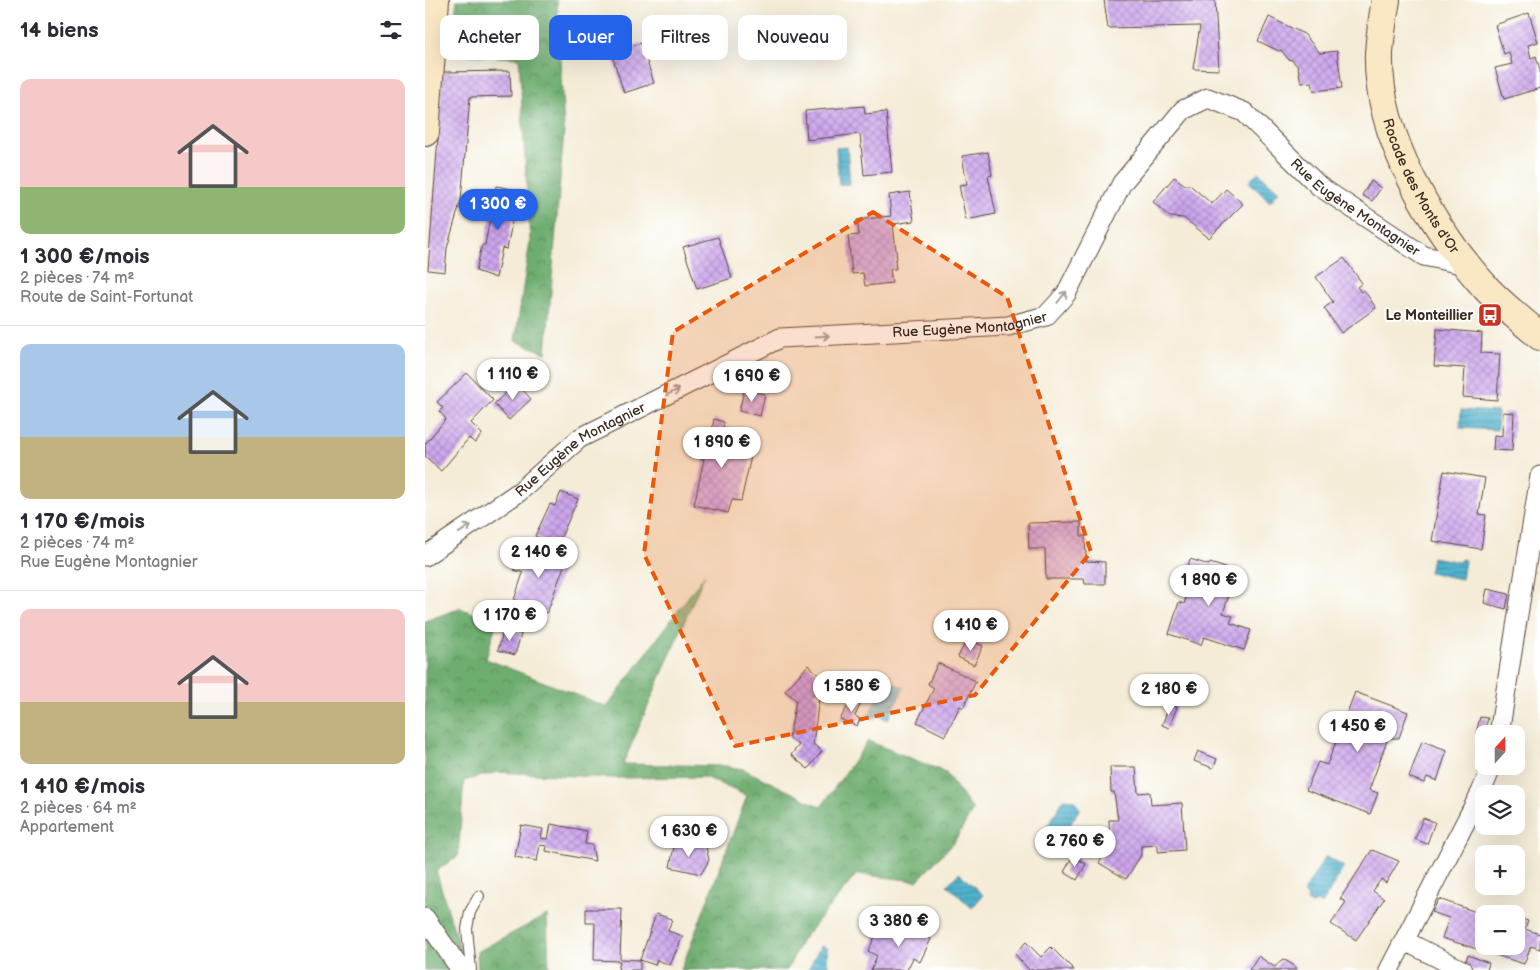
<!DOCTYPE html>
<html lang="fr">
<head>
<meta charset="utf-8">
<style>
	body { margin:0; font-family:"Balsamiq Sans",sans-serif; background:#f2f2f3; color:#2b2b33; height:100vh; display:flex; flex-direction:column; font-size:19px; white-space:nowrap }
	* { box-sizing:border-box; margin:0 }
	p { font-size:16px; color:#7c7c81 }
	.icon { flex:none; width:28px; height:28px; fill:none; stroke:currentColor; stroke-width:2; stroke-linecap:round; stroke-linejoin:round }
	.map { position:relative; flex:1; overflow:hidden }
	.side { display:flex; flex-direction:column; background:#fff; width:425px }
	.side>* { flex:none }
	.top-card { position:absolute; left:15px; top:15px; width:475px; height:45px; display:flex; gap:10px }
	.needle { width:32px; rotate:21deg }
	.buttons { position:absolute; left:1050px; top:725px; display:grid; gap:10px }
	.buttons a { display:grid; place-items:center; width:50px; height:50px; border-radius:10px; background:#fff; box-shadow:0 5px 20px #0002; font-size:25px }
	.price { position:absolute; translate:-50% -42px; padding:0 11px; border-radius:18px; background:#fff; color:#222; font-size:16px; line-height:32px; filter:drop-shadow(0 1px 2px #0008) }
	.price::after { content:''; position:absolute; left:50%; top:30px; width:15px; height:11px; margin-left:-8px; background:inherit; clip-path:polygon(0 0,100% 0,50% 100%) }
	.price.selected { background:#2563eb; color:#fff }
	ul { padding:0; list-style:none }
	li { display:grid; align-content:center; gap:10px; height:265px; padding:0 20px }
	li+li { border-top:1px solid #e1e1e2 }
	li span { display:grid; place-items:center; height:155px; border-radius:10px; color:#555 }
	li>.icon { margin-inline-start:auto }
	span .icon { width:90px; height:90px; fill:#fffc; stroke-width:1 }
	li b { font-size:21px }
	h2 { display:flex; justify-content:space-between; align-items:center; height:60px; padding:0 20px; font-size:21px }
	.chip { padding:0 18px; border-radius:10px; background:#fff; box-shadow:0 5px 20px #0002; font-size:18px; line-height:45px }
	.chip.selected { background:#2563eb; color:#fff }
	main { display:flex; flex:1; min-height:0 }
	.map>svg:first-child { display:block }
</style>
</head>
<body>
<main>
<section class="side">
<h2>14 biens<svg class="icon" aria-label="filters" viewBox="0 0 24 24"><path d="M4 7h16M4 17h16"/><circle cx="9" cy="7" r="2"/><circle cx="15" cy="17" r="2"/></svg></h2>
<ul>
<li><span style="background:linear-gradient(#f6c9c9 70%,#8fb573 0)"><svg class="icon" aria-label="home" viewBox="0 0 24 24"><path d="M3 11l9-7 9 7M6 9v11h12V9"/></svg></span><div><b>1 300 €/mois</b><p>2 pièces · 74 m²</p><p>Route de Saint-Fortunat</p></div></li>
<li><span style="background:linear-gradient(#a9c7e8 60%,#c2b280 0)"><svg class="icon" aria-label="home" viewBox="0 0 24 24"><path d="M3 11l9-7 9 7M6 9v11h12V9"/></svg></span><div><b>1 170 €/mois</b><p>2 pièces · 74 m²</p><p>Rue Eugène Montagnier</p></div></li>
<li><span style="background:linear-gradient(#f6c9c9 60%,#c2b280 0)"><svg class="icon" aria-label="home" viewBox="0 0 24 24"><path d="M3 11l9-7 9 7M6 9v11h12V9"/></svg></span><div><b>1 410 €/mois</b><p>2 pièces · 64 m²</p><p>Appartement</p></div></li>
</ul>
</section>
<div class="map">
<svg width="1115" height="970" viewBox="0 0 1115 970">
	<defs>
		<pattern id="forest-crowns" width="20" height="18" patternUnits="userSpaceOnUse" patternTransform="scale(1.25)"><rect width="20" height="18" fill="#6ead6f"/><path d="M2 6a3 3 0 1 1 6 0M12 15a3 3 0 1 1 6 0" fill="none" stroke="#5c8d5b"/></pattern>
		<pattern id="water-rules" width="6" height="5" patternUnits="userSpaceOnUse" patternTransform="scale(1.25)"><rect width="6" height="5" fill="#4eb1cd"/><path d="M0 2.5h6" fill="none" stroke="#4290a6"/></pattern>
		<pattern id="building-cross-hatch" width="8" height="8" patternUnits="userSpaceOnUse" patternTransform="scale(1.25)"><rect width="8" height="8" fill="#cda6ee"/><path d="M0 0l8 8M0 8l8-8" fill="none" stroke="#a887c0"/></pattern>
	</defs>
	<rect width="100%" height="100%" fill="#fff"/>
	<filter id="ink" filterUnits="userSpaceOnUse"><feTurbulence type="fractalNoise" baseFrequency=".02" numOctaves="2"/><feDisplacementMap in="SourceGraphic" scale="10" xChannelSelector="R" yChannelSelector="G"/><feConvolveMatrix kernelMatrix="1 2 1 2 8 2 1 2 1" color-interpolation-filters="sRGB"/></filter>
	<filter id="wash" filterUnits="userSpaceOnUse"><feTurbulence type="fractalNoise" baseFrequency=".0096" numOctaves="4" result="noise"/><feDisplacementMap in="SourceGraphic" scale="20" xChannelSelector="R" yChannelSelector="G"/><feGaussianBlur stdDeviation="1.12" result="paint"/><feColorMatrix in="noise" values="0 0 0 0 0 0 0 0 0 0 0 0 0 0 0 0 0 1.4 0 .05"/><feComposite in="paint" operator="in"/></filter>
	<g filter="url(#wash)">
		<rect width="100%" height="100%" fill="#f4ecd7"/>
		<g fill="url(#forest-crowns)" stroke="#546c46">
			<path d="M 32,0 L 132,0 L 139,130 L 121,353 L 90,341 L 105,241 L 94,58 L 24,54 Z"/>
			<path d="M 280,574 L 198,764 L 301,766 L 318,769 L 396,807 L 443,741 L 520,772 L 548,810 L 529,842 L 492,881 L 432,874 L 377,940 L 362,970 L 256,970 L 322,796 L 280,777 L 188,778 L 72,772 L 39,781 L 33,856 L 11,871 L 38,959 L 0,906 L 0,621 L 35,608 L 71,623 L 61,659 L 182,707 Z"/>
			<path d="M 122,915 L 124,970 L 53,970 L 52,952 Z"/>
			<path d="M 0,936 L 23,970 L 0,970 Z"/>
		</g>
		<g fill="url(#water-rules)" stroke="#446e76">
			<path d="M 422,147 L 425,184 L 414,185 L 411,148 Z"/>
			<path d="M 833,172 L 854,191 L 845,202 L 824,182 Z"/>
			<path d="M 1036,410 L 1073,412 L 1072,430 L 1035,428 Z"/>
			<path d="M 1007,557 L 1035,562 L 1036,559 L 1040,560 L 1037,579 L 1004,573 Z"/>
			<path d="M 461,680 L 479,687 L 463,720 L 453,715 L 450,719 L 443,716 Z"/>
			<path d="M 639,799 L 650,800 L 653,807 L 655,808 L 636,840 L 620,830 Z"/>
			<path d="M 901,856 L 919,867 L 897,904 L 892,902 L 887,904 L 882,901 L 883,896 L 878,893 Z"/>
			<path d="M 534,873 L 558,895 L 547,908 L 522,885 Z"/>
			<path d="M 398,946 L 402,949 L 403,970 L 383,970 L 395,947 Z"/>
		</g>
		<g id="blocks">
			<g fill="url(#building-cross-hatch)">
				<path d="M 679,0 L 790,0 L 794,70 L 768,69 L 775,26 L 683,28 Z"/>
				<path d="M 1104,13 L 1113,42 L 1103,45 L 1106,58 L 1111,56 L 1115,70 L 1115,88 L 1079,99 L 1070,68 L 1087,64 L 1084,52 L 1079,54 L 1070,25 Z"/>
				<path d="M 844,17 L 879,34 L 895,53 L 912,51 L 917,88 L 889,91 L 887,82 L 876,83 L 873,67 L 866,59 L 864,60 L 856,50 L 854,51 L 833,41 Z"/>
				<path d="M 216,43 L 229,83 L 199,93 L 186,52 Z"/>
				<path d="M 85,71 L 86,96 L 45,97 L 36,200 L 22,248 L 20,272 L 3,270 L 18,72 Z"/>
				<path d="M 439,106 L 440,114 L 461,112 L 467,172 L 439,175 L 435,134 L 382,140 L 380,111 Z"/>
				<path d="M 563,152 L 567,175 L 563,176 L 571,214 L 541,220 L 534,185 L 542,184 L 537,156 Z"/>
				<path d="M 749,177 L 760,185 L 765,185 L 787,204 L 801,189 L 818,204 L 784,238 L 759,218 L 745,217 L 728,202 Z"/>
				<path d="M 946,181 L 956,188 L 947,201 L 937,195 Z"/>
				<path d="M 71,186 L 93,190 L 82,249 L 77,248 L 71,278 L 51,271 L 57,245 L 60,245 Z"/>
				<path d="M 485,192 L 489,221 L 468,224 L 472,259 L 470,260 L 471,269 L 465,269 L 467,283 L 440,286 L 438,273 L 427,274 L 423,236 L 434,235 L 432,220 L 466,216 L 464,195 Z"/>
				<path d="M 293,237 L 307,278 L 272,289 L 258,247 Z"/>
				<path d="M 919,258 L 937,283 L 932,287 L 936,292 L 939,290 L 951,308 L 916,333 L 899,308 L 908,302 L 891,277 Z"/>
				<path d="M 1012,329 L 1057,333 L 1056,353 L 1075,354 L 1072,400 L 1038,397 L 1040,368 L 1009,366 Z"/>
				<path d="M 42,373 L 68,400 L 46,423 L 57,434 L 50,443 L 44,438 L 16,471 L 0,456 L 0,444 L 21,419 L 14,411 L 18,408 L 12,402 Z"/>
				<path d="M 91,383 L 106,399 L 84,420 L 69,404 Z"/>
				<path d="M 319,390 L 340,394 L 335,416 L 314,411 Z"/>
				<path d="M 1078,412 L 1089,413 L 1087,451 L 1068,450 L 1069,435 L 1077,436 Z"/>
				<path d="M 289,419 L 299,422 L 298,428 L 311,431 L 306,452 L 312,454 L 315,440 L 329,443 L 316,501 L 307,500 L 303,513 L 269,505 L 279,459 L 269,457 L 274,434 L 286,436 Z"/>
				<path d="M 1019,471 L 1060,478 L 1054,514 L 1061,515 L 1056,549 L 1007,541 Z"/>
				<path d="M 136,492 L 153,499 L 132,546 L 110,536 L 125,504 L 130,506 Z"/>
				<path d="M 656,522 L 656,536 L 660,536 L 661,561 L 680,562 L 680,584 L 660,584 L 659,579 L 621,579 L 620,549 L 604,549 L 603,523 Z"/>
				<path d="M 110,542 L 143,555 L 122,613 L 120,612 L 115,624 L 99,617 L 104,606 L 89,600 L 98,573 L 89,570 L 97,550 L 106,553 Z"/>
				<path d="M 765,559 L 784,565 L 785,563 L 816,573 L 810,593 L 805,592 L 798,613 L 808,616 L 805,623 L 826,630 L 819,650 L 779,637 L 776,645 L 744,634 L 754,602 L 759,604 L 767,578 L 760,575 Z"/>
				<path d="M 1062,589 L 1084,594 L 1081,609 L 1059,603 Z"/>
				<path d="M 79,629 L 96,634 L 90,655 L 73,650 Z"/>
				<path d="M 542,639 L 558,646 L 549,665 L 533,657 Z"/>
				<path d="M 513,663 L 551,681 L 538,708 L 535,706 L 520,736 L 492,722 L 509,688 L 503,684 Z"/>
				<path d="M 383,665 L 401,681 L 389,694 L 394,698 L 388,744 L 397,751 L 383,769 L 366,755 L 374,745 L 364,738 L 371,700 L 360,691 Z"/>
				<path d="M 930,692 L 983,712 L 974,738 L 963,738 L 947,782 L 944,790 L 953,793 L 945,814 L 881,790 L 893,762 L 902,765 Z"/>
				<path d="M 427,699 L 436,703 L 430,716 L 435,719 L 432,726 L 415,719 Z"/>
				<path d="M 745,704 L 752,707 L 744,728 L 737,725 Z"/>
				<path d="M 1055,717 L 1063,718 L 1059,734 L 1051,733 Z"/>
				<path d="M 997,741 L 1022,750 L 1012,781 L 1002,777 L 999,783 L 984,777 Z"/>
				<path d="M 773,751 L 792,759 L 788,768 L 769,761 Z"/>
				<path d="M 685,767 L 711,767 L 713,793 L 725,792 L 726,805 L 757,803 L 760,850 L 733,852 L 733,845 L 716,846 L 716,855 L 701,879 L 674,863 L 685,844 L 684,820 L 693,820 L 689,792 L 686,792 Z"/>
				<path d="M 998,818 L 1010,822 L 1002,844 L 990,839 Z"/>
				<path d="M 126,824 L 162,831 L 160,844 L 167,845 L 170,861 L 121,851 L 122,846 L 115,845 L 112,861 L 90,857 L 96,825 L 118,829 L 116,838 L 123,839 Z"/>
				<path d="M 250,841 L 281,847 L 284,860 L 276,874 L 245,867 Z"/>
				<path d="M 947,850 L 974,861 L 961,883 L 956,879 L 948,891 L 959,899 L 931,940 L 906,924 L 921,902 L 915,899 Z"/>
				<path d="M 648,856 L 661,864 L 652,880 L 639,872 Z"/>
				<path d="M 1014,899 L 1054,913 L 1055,908 L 1060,910 L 1055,929 L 1059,930 L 1059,946 L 1091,946 L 1091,917 L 1103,921 L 1100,929 L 1115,934 L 1115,949 L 1106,946 L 1099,964 L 1017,938 L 1024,918 L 1007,912 Z"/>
				<path d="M 161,909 L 197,909 L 195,959 L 215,960 L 231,914 L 247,919 L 243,931 L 258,936 L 245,965 L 232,960 L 230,965 L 215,960 L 215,970 L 193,970 L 195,961 L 169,960 L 170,923 L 161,923 Z"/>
				<path d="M 471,922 L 482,927 L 489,925 L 491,931 L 506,939 L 495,962 L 488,958 L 482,970 L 446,970 L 452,956 L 443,951 L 450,937 L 466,932 Z"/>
				<path d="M 601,942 L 616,957 L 626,947 L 649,970 L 604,970 L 590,954 Z"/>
				<path d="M 1043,955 L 1064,963 L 1062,970 L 1048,970 L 1039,966 Z"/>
				<path d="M 833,956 L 850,967 L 854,962 L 858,959 L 870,966 L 870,970 L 824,970 Z"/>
			</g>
		</g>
	</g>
	<g filter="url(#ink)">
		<use href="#blocks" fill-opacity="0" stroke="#57473a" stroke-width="1"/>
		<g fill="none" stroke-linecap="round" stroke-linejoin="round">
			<defs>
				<path id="lane" d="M 46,970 L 42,929 L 45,912 L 54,896"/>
				<g id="street">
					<path id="s1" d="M 0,556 L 94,492 L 155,438 L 355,338 L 583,326 L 621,316 L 641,294 L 697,183 L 758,110 L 783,98 L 819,112 L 894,186 L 999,256 L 1041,265"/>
					<path d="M 1074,734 L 1115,476"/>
					<path d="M 0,918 L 36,970"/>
					<path d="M 980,941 L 1037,970"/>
					<path d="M 964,970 L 1056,792 L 1067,766"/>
				</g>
				<g id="secondary">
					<path id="s2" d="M 961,0 C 958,17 955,36 954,53 C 951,135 1008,229 1061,288 C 1077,305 1097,321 1115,336"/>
					<path d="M 0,132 L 10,0"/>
				</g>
			</defs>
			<use href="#lane" stroke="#57473a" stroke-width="12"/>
			<use href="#street" stroke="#57473a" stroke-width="21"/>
			<use href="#secondary" stroke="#57473a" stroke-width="30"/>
			<use href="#lane" stroke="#fff" stroke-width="10"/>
			<use href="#street" stroke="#fff" stroke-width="19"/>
			<use href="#secondary" stroke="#fae7c3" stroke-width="28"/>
		</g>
		<defs><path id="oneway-shaft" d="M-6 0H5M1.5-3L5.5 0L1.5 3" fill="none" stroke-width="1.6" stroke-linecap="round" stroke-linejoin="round" transform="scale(1.25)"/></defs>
		<g stroke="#a79f9a">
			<use href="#oneway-shaft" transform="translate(637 297) rotate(-51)"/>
			<use href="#oneway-shaft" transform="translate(397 336) rotate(-3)"/>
			<use href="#oneway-shaft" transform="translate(248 392) rotate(-27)"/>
			<use href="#oneway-shaft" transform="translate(40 529) rotate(-34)"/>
		</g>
	</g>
	<path fill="#e8590c" fill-opacity="0.2" stroke="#e8590c" stroke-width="4" stroke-dasharray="10 6" stroke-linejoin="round" d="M 448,212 L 582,297 L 666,552 L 550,695 L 310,746 L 219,554 L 248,332 Z"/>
	<defs>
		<symbol id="bus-square" viewBox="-11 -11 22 22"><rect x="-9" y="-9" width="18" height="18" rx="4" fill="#c8321e" stroke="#fff"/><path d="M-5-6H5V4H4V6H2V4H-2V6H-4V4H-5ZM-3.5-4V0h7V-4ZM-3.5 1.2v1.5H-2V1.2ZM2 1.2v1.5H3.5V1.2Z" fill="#fff"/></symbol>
	</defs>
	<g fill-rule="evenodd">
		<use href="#bus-square" x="1051" y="301" width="28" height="28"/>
	</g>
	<g text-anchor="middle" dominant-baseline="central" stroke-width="4" stroke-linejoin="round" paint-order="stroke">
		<g font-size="14" fill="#3b2a1e" stroke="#fff">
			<text stroke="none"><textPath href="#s2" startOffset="195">Rocade des Monts d'Or</textPath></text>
			<text stroke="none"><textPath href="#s1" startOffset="1149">Rue Eugène Montagnier</textPath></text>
			<text stroke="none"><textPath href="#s1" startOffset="609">Rue Eugène Montagnier</textPath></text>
			<text stroke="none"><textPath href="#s1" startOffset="189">Rue Eugène Montagnier</textPath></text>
		</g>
		<g font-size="14" font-weight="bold" fill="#3b2a1e" stroke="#fff" text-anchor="end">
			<text x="1048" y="315">Le Monteillier</text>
		</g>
	</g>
</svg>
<div class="buttons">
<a><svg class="needle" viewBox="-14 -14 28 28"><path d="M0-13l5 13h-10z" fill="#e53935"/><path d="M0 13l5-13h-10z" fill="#7c7c81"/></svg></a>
<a><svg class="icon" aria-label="layers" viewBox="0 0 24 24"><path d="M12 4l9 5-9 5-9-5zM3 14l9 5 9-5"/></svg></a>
<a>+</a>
<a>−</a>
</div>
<b class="price selected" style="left:73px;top:231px">1 300 €</b>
<b class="price" style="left:88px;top:401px">1 110 €</b>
<b class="price" style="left:327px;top:403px">1 690 €</b>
<b class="price" style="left:297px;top:469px">1 890 €</b>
<b class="price" style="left:114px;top:579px">2 140 €</b>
<b class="price" style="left:784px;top:607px">1 890 €</b>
<b class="price" style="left:85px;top:642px">1 170 €</b>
<b class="price" style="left:546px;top:652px">1 410 €</b>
<b class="price" style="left:427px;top:713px">1 580 €</b>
<b class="price" style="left:744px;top:716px">2 180 €</b>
<b class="price" style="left:933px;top:753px">1 450 €</b>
<b class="price" style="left:264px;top:858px">1 630 €</b>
<b class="price" style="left:650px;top:868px">2 760 €</b>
<b class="price" style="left:474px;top:948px">3 380 €</b>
<div class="top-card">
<a class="chip">Acheter</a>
<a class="chip selected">Louer</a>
<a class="chip">Filtres</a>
<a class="chip">Nouveau</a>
</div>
</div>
</main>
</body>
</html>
